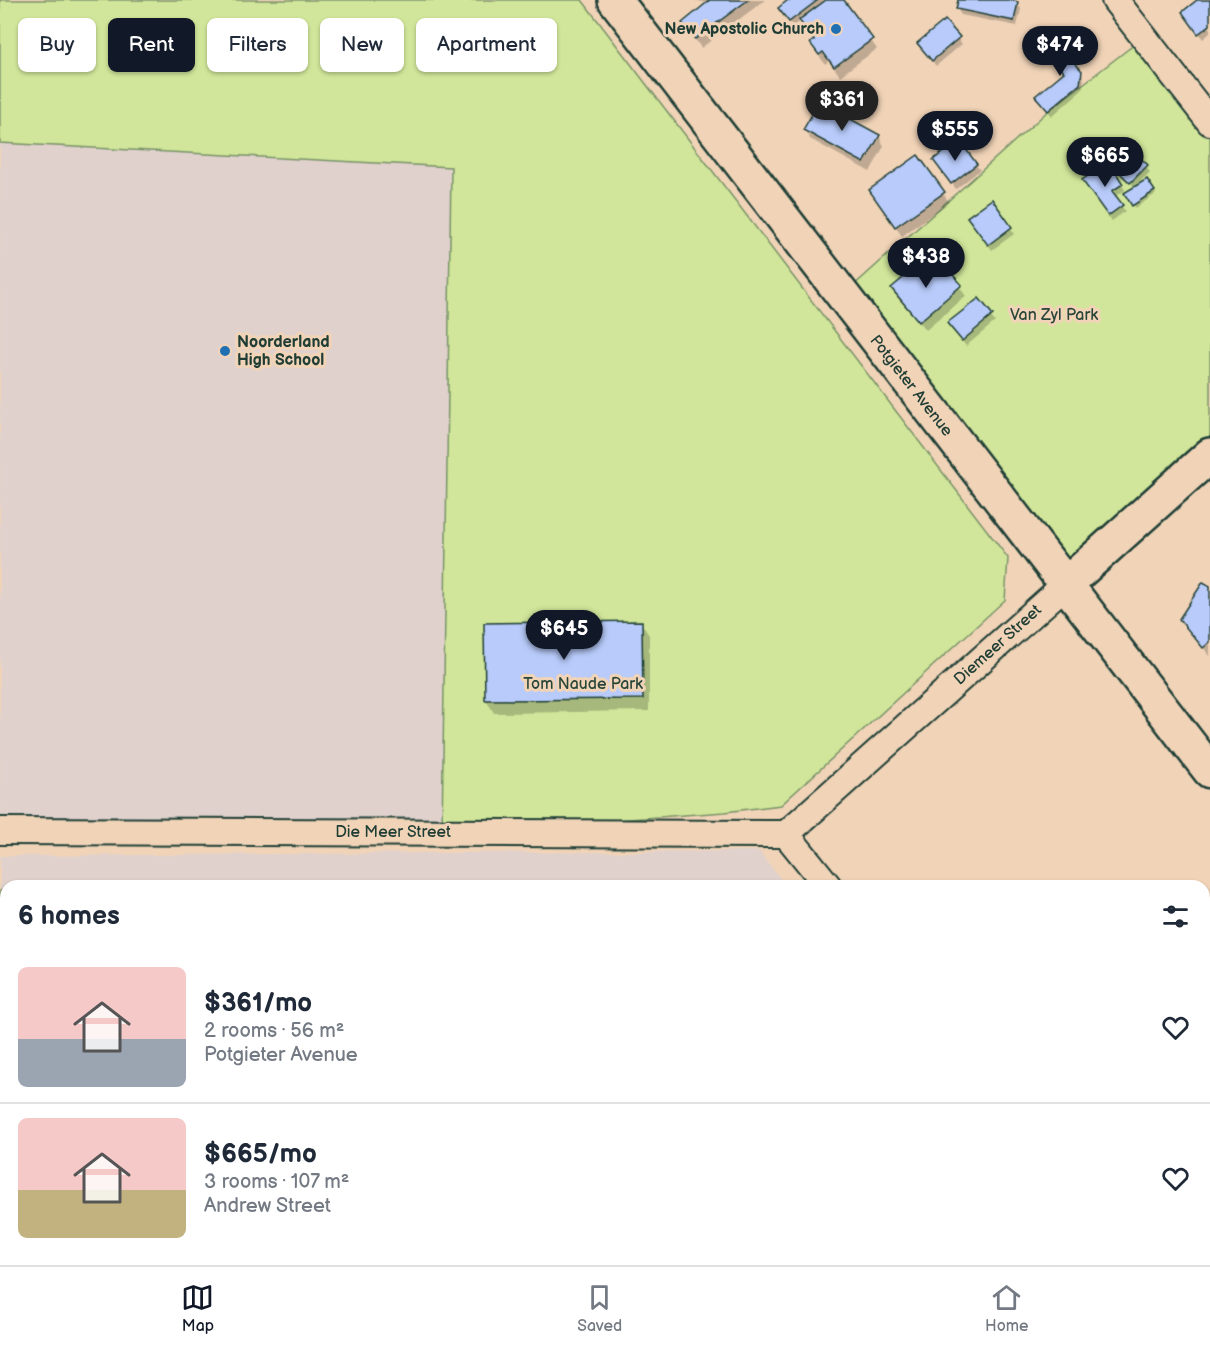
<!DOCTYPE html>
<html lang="en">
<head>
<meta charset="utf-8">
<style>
	body { margin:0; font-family:"Balsamiq Sans",sans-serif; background:#f6f6f7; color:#1f2937; height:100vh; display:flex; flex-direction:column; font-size:22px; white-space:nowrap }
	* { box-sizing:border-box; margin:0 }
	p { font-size:20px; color:#747a83 }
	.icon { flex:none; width:33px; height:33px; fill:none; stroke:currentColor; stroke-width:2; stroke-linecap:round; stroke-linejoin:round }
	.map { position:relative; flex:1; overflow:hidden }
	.side { position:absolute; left:0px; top:880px; width:1210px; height:386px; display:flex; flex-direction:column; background:#fff; border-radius:18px 18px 0 0; box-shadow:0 2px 4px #0004 }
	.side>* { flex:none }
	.guide { position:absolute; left:18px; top:18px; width:600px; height:54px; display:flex; gap:12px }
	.price { position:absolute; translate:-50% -51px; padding:0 14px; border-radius:21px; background:#111827; color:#fff; font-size:20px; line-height:39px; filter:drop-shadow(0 2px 3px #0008) }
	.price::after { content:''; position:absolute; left:50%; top:36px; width:18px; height:14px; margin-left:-9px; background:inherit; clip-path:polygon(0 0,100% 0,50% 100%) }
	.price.on { background:#222; color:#fff }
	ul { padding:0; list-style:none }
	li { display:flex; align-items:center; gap:18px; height:150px; padding:0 18px }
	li+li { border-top:2px solid #e0e1e3 }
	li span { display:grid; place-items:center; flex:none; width:168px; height:120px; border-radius:9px; color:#555 }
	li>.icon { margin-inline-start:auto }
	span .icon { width:72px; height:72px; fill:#fffc; stroke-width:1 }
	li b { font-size:26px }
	h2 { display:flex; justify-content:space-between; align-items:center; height:72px; padding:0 18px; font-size:26px }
	.chip { padding:0 21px; border-radius:9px; background:#fff; box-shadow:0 2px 4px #0004; font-size:21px; line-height:54px }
	.chip.on { background:#111827; color:#fff }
	.dock { display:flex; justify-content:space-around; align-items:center; height:84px; border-top:2px solid #e0e1e3; background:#fff; font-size:16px; color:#747a83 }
	.dock a { display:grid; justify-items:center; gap:3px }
	.dock .on { color:#111827 }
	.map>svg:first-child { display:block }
</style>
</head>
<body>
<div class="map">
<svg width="1210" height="1265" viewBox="0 0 1210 1265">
	<rect width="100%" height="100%" fill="#f1d4b8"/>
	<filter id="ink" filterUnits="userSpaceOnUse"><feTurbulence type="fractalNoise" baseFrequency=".0167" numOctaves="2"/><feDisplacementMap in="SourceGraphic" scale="12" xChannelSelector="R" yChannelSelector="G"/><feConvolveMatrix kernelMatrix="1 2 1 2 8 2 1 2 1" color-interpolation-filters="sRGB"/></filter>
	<g filter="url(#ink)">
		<g fill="#e0d1cc">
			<path d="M 0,143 L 451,167 L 442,833 L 0,823 Z"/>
			<path d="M 759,851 L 786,886 L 6,886 L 6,1260 L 1082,1260 L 1086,1265 L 0,1265 L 0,856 Z"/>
			<path d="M 1210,912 L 1210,1265 L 1162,1265 L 1156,1260 L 1204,1260 L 1204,916 Z"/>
		</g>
		<g fill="#d1e69a" stroke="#789267" stroke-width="1.5">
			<path d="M 0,0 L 582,0 L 1008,558 L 1005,600 L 781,805 L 725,812 L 442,833 L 451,167 L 0,143 Z"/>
			<path d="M 1144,37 L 1210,122 L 1210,455 L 1065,585 L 842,296 L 1048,111 Z"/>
			<path d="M 6,890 L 6,994 L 0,994 L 0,891 Z"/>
		</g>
		<g fill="#0003">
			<path d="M 694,0 L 765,0 L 701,48 L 684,23 L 708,3 Z"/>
			<path d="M 791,0 L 842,0 L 877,49 L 840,76 L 829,61 L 825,64 L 817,53 L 812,44 L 815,41 L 801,21 L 793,27 L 783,14 Z"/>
			<path d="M 959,0 L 1015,0 L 1015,3 L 1017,3 L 1021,9 L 1017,26 L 961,15 L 957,9 Z"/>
			<path d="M 1200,0 L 1210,0 L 1210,33 L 1203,39 L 1183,13 Z"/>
			<path d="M 945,22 L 962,44 L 936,66 L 919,44 Z"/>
			<path d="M 1048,53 L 1081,72 L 1084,79 L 1082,90 L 1052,116 L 1037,97 L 1065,73 Z"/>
			<path d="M 805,130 L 879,136 L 884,146 L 870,172 L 810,139 Z"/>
			<path d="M 1126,146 L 1150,172 L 1136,186 L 1147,181 L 1156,194 L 1135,208 L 1126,194 L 1135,189 L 1127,176 L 1125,177 L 1127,181 L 1110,164 L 1125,190 L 1115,197 L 1125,211 L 1112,221 L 1087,187 Z"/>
			<path d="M 918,157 L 949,202 L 902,236 L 876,200 Z"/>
			<path d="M 976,165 L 980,170 L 956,189 L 939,166 Z"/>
			<path d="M 992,201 L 1014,234 L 992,250 L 973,223 Z"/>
			<path d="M 943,265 L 966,296 L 926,330 L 898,298 L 893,289 Z"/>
			<path d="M 978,300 L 995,322 L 966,346 L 953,330 Z"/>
			<path d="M 1210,588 L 1210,656 L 1181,619 Z"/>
			<path d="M 641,623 L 649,635 L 649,711 L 494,713 L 486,700 L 485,624 Z"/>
			<path d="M 1204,997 L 1210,1001 L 1210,1034 L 1204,1040 Z"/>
			<path d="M 1204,1103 L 1210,1105 L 1210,1151 L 1204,1150 Z"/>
			<rect x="576" y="1260" width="51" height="5"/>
		</g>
		<g fill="#b8cbfa" stroke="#1f3d34" stroke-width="1.5">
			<path d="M 710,0 L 748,0 L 695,39 L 682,23 Z"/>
			<path d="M 788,0 L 818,0 L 789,22 L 778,8 Z"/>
			<path d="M 826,0 L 844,0 L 873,39 L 834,67 L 823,52 L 819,55 L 810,43 L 814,40 L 799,20 Z"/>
			<path d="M 958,0 L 1011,0 L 1018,2 L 1014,21 L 956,9 Z"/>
			<path d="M 1197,0 L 1210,0 L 1210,25 L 1198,34 L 1182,12 Z"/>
			<path d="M 945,20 L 960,37 L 932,61 L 917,43 Z"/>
			<path d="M 1053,38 L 1082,71 L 1080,84 L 1048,111 L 1035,96 L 1064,72 L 1042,47 Z"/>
			<path d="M 819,102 L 880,135 L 864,163 L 803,130 Z"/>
			<path d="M 959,140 L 977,164 L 951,184 L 933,160 Z"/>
			<path d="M 1126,144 L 1148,165 L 1130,183 L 1109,162 Z"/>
			<path d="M 918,155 L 945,192 L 895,227 L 869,190 Z"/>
			<path d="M 1109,162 L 1123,184 L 1112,191 L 1123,205 L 1108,216 L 1082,180 Z"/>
			<path d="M 1147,179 L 1155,191 L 1132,206 L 1124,193 Z"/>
			<path d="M 992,199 L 1012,227 L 988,245 L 967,217 Z"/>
			<path d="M 922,262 L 929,270 L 943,264 L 962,285 L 919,322 L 891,288 Z"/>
			<path d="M 979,298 L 993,315 L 962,341 L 947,323 Z"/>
			<path d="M 1203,582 L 1210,586 L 1210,642 L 1203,648 L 1179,619 Z"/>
			<path d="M 642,621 L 643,699 L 485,700 L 484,623 Z"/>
			<path d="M 1204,995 L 1210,999 L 1210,1024 L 1204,1030 Z"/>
			<path d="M 1204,1102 L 1210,1103 L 1210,1141 L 1204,1139 Z"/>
			<rect x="269" y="1260" width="248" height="5"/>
			<rect x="574" y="1260" width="48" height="5"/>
			<path d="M 1174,1260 L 1197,1260 L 1200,1265 L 1177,1265 Z"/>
		</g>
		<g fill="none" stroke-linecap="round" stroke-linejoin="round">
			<defs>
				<g id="street">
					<path d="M 1115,0 L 1210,122"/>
					<path d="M 0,831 L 786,834"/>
					<path d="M 786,834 L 1065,585"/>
					<path d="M 786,834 L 828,886"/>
					<path d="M 1129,1260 L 1133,1265"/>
				</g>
				<g id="secondary">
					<path d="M 615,0 L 1210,771"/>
					<path d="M 1065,585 L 1210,455"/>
				</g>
			</defs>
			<use href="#street" stroke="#1f3d34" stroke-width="30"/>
			<use href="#secondary" stroke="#1f3d34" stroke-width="38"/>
			<use href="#street" stroke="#f1d4b8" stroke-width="26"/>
			<use href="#secondary" stroke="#f1d4b8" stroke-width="33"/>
		</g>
	</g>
	<g fill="#1f6fb2" stroke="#f1d4b8" stroke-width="2">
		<circle cx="836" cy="29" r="6"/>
		<circle cx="225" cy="351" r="6"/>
	</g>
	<g text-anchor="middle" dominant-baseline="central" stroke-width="6" stroke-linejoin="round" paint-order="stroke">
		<g font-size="16" font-weight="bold" fill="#1f3d34" stroke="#f1d4b8" text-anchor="end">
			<text x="824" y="29">New Apostolic Church</text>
			<text x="237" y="342" text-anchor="start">Noorderland<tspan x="237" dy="18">High School</tspan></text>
		</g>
		<g font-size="16" fill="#284539" stroke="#f1d4b8">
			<text x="1054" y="315">Van Zyl Park</text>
			<text x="583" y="684">Tom Naude Park</text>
		</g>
		<g font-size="16" fill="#1f3d34" stroke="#f1d4b8">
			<text transform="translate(911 386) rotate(52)">Potgieter Avenue</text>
			<text transform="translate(998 645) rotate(-42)">Diemeer Street</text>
			<text x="393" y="832">Die Meer Street</text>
		</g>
	</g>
</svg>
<b class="price" style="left:1060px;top:77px">$474</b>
<b class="price on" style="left:842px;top:132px">$361</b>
<b class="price" style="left:955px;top:162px">$555</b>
<b class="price" style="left:1105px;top:188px">$665</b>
<b class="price" style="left:926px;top:289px">$438</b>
<b class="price" style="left:564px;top:661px">$645</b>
<div class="guide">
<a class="chip">Buy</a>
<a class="chip on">Rent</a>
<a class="chip">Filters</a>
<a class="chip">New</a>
<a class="chip">Apartment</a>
</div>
<section class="side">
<h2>6 homes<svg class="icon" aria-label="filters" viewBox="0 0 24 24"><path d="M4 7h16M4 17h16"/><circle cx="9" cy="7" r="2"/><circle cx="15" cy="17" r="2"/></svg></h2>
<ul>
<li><span style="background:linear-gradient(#f6c9c9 60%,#9aa5b1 0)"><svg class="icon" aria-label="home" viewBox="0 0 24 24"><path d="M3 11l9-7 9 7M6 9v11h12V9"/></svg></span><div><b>$361/mo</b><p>2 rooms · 56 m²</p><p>Potgieter Avenue</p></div><svg class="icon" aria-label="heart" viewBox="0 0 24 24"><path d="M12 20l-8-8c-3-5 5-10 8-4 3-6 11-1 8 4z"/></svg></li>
<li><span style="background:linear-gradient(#f6c9c9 60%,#c2b280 0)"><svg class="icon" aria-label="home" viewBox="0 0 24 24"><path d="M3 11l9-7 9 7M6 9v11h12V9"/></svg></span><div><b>$665/mo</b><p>3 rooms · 107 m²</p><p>Andrew Street</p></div><svg class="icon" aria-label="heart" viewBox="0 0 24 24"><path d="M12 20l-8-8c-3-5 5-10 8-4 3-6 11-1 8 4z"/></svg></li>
</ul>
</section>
</div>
<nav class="dock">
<a class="on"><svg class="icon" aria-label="map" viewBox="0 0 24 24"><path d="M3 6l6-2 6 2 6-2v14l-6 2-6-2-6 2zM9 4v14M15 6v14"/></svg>Map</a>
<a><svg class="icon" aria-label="saved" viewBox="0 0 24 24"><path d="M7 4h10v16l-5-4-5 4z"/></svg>Saved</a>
<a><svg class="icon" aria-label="home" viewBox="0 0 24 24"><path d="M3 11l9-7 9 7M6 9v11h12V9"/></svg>Home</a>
</nav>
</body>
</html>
